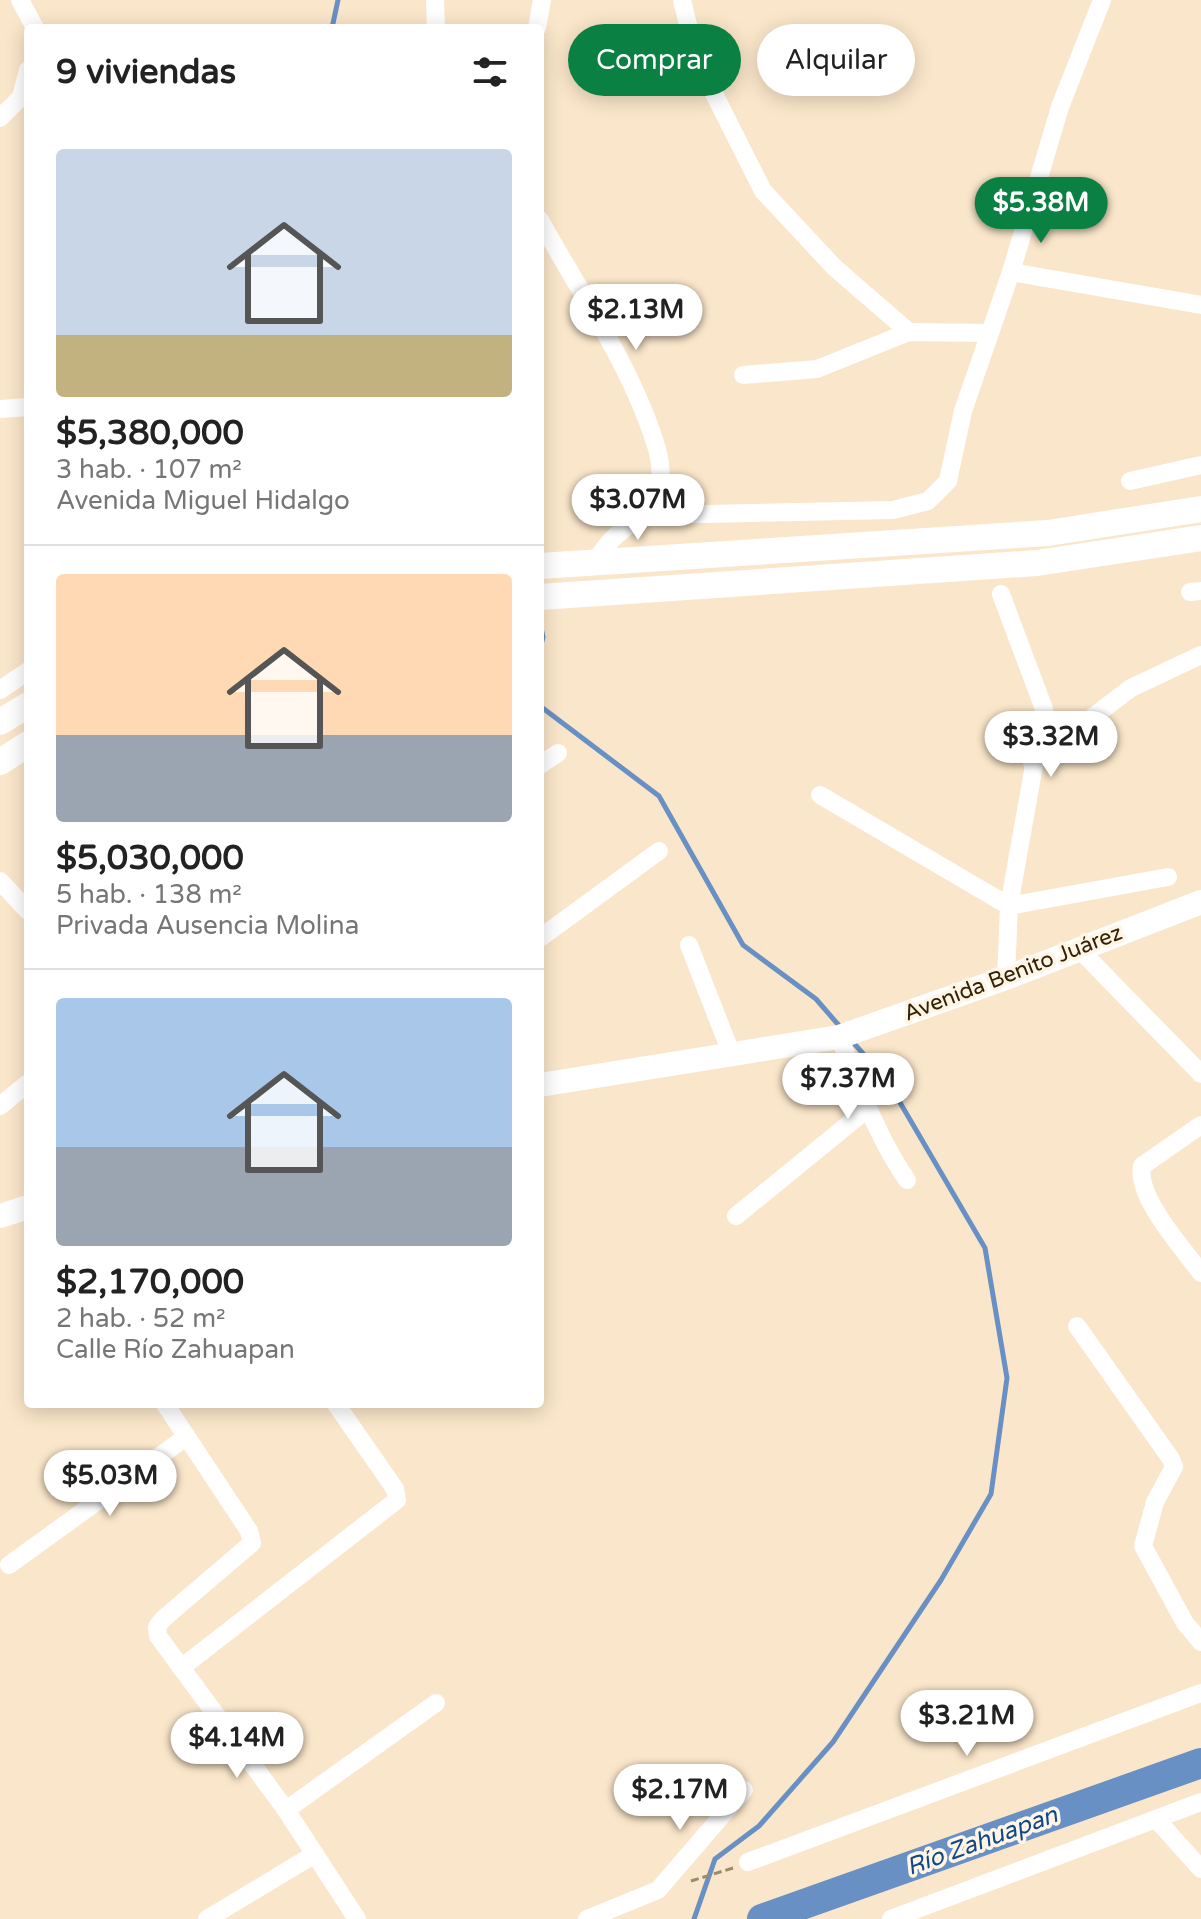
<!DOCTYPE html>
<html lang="es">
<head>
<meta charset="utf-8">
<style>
	body { margin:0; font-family:"Varela Round",sans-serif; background:#f6f6f6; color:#222; height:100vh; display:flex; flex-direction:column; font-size:30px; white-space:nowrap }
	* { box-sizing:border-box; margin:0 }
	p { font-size:26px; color:#767676 }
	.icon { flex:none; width:44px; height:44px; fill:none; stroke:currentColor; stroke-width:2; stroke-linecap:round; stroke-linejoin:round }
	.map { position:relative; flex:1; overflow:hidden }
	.drawer { position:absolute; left:24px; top:24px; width:520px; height:1384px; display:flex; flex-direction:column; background:#fff; border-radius:8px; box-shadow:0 4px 20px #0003 }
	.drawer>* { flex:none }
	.guide { position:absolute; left:568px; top:24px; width:512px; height:72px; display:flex; gap:16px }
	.price { position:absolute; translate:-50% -68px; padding:0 18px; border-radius:28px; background:#fff; color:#222; font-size:26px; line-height:52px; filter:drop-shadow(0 2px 4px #0008) }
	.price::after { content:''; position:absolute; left:50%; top:48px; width:24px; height:18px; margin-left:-12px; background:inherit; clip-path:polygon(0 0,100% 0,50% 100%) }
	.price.on { background:#0b8043; color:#fff }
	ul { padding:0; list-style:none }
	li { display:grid; align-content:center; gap:16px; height:424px; padding:0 32px }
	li+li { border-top:2px solid #e0e0e0 }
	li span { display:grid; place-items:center; height:248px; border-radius:8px; color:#555 }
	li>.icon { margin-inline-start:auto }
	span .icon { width:144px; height:144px; fill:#fffc; stroke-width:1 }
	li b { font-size:34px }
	h2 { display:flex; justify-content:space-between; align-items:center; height:96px; padding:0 32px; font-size:34px }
	.pill { padding:0 28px; border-radius:36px; background:#fff; box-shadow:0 4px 20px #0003; font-size:28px; line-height:72px }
	.pill.on { background:#0b8043; color:#fff }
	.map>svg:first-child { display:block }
</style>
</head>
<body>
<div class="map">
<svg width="1201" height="1919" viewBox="0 0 1201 1919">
	<rect width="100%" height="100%" fill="#fae6ca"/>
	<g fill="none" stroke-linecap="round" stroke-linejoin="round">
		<g stroke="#6890c4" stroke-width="5">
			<path d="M 332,28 L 338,0"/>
			<path d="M 540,623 L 543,637 L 540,649"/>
			<path d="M 540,706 L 659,796 L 743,945 L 816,999 L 842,1029"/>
			<path d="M 694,1919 L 715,1859 L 759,1826 L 833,1742 L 941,1580 L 991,1494 L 1007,1378 L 985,1248 L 888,1082 L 851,1040"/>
		</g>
		<path stroke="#6890c4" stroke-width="30" d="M 762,1919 L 1201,1763"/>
		<path stroke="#9d8a6c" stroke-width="3" stroke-dasharray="8 4" stroke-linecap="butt" d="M 691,1881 L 733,1868"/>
		<g stroke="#fff" stroke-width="18">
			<path d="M 20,0 L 35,28"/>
			<path d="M 435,0 L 436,28"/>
			<path d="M 682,0 L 696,58 L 763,191 L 835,268 L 909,332"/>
			<path d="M 537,28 L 542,0"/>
			<path d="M 0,118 L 21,97 L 28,70"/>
			<path d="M 540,220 C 580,293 633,368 657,449 C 662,467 661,485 660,504"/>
			<path d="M 1011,272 L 1201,305"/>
			<path d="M 743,375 L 817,369 L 909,332 L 989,333"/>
			<path d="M 0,409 L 28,407"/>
			<path d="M 1130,481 L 1201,465"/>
			<path d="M 660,504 L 688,514 L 706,514 L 893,510 L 928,501 L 948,481 L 963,411 L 1011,272 L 1060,107 L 1102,0"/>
			<path d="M 595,562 C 616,528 631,526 660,504"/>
			<path d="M 1190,592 L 1201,591"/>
			<path d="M 1001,594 L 1044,709 L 1009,906 L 1006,978"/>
			<path d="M 0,690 L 28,671"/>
			<path d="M 1032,763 L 1131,688 L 1201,655"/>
			<path d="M 540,765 L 558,753"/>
			<path d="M 820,795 L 1009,906 L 1168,877"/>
			<path d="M 0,881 L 28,911"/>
			<path d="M 540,938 L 659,851"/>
			<path d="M 689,945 L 731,1053"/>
			<path d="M 1079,949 L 1201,1074"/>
			<path d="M 839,1037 C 860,1087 876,1135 907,1180"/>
			<path d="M 0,1106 L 28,1083"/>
			<path d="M 1201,1125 L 1142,1166 C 1136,1197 1182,1247 1201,1273"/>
			<path d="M 736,1216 L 866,1110"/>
			<path d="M 1077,1326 L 1171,1459 L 1174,1467 L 1155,1502 L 1143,1546 L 1185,1623 L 1201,1642"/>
			<path d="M 165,1404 L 249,1531 L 252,1543 L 163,1619 L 157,1627 L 158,1636 L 286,1810 L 357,1919"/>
			<path d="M 9,1565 L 186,1437"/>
			<path d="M 181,1668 L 397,1500 L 395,1489 L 336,1404"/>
			<path d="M 286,1810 L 436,1703"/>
			<path d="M 1156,1819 L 1201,1869"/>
			<path d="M 748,1862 L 1201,1693"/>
			<path d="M 207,1919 L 315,1854"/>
			<path d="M 587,1919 L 658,1890 L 744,1790"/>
			<path d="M 891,1919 L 1201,1802"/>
		</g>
		<g stroke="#fff" stroke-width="24">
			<path d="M 540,1085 L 839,1037 L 1006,978 L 1201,902"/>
			<path d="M 0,1216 L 28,1207"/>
		</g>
		<g stroke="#fff" stroke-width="26">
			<path d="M 540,566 L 1048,533 L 1201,509"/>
			<path d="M 540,597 L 1037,563 L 1201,538"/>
			<path d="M 0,722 L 28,705"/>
			<path d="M 0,762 L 28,744"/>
		</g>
	</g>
	<g text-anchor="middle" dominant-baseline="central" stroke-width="7" stroke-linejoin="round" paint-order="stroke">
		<g font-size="22" fill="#352203" stroke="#fff5e7">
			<text transform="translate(1013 973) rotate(-21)">Avenida Benito Juárez</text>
		</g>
		<g font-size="24" font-style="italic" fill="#104887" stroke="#fff5e7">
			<text transform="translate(982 1841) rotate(-20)">Río Zahuapan</text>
		</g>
	</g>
</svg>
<b class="price on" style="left:1041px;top:245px">$5.38M</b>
<b class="price" style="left:636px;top:352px">$2.13M</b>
<b class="price" style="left:638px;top:542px">$3.07M</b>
<b class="price" style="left:1051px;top:779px">$3.32M</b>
<b class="price" style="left:848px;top:1121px">$7.37M</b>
<b class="price" style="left:110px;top:1518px">$5.03M</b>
<b class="price" style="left:967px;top:1758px">$3.21M</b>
<b class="price" style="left:237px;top:1780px">$4.14M</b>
<b class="price" style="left:680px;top:1832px">$2.17M</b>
<div class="guide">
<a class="pill on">Comprar</a>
<a class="pill">Alquilar</a>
</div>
<section class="drawer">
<h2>9 viviendas<svg class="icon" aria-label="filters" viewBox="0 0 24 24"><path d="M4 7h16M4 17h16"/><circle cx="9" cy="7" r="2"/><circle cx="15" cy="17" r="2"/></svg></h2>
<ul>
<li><span style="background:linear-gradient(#c9d6e8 75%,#c2b280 0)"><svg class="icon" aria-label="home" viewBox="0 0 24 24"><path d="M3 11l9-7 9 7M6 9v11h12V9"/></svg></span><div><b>$5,380,000</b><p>3 hab. · 107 m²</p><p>Avenida Miguel Hidalgo</p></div></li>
<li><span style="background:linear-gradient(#ffd9b3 65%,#9aa5b1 0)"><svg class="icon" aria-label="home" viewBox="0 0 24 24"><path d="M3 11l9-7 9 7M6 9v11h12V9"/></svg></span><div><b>$5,030,000</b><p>5 hab. · 138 m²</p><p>Privada Ausencia Molina</p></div></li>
<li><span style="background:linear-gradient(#a9c7e8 60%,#9aa5b1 0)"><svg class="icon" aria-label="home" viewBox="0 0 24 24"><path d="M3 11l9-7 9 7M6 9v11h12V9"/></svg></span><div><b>$2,170,000</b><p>2 hab. · 52 m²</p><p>Calle Río Zahuapan</p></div></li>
</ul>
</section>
</div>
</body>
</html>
